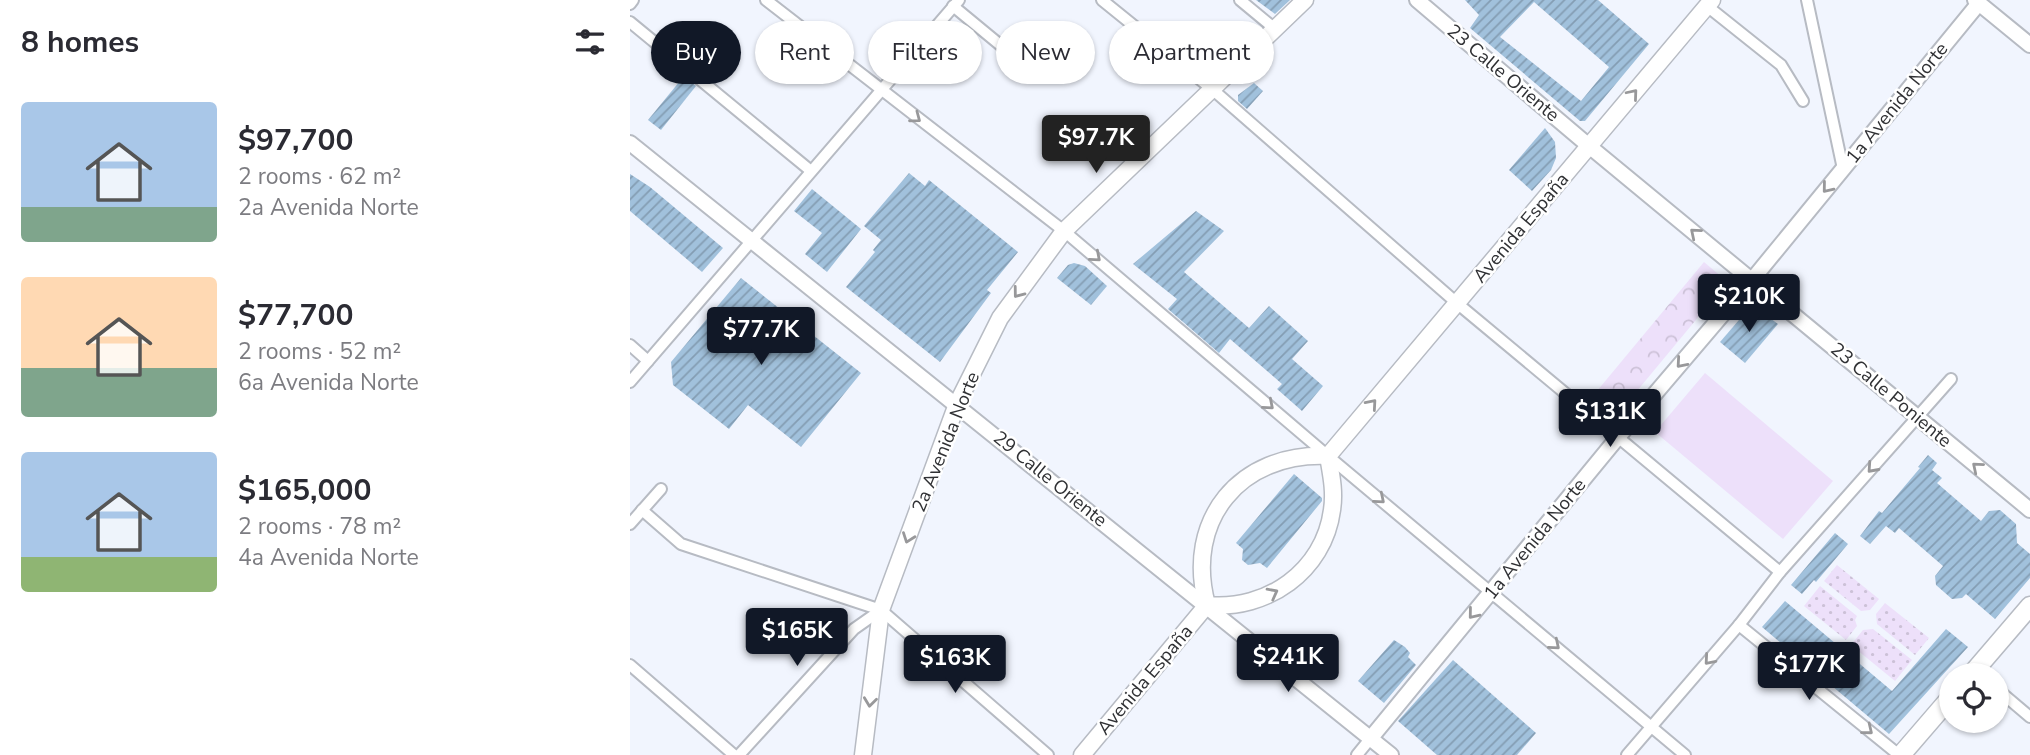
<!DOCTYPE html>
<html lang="en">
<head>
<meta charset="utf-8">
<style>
	body { margin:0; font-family:"Nunito Sans",sans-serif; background:#f7f7f7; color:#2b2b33; height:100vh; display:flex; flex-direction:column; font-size:26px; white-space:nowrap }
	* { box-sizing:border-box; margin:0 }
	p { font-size:23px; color:#7c7c81 }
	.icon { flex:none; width:38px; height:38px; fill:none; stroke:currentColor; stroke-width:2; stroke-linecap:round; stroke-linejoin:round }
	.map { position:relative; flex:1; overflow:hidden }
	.sheet { display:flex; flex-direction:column; background:#fff; width:630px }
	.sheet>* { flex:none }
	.banner { position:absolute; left:21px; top:21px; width:665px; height:63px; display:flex; gap:14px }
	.tools { position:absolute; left:1309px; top:663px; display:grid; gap:14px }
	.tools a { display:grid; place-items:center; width:70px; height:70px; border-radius:50%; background:#fff; box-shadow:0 2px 5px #0004; font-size:35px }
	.price { position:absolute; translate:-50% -60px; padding:0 16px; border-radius:7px; background:#111827; color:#fff; font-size:23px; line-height:46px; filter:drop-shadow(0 2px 4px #0008) }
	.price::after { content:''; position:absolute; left:50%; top:42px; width:21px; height:16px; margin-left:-10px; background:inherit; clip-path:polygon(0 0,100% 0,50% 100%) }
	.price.active { background:#222; color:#fff }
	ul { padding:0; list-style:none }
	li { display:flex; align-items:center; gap:21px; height:175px; padding:0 21px }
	li span { display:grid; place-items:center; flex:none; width:196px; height:140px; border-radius:7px; color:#555 }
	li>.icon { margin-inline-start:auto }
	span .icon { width:84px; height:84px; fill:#fffc; stroke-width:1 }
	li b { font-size:30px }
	h2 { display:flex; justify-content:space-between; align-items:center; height:84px; padding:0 21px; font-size:30px }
	.pill { padding:0 24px; border-radius:32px; background:#fff; box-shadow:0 2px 5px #0004; font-size:24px; line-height:63px }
	.pill.active { background:#111827; color:#fff }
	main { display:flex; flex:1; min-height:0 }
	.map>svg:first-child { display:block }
</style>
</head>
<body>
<main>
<section class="sheet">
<h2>8 homes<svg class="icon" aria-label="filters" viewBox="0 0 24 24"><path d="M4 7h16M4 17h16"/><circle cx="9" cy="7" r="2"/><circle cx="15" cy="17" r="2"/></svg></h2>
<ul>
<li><span style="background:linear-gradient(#a9c7e8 75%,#7fa58c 0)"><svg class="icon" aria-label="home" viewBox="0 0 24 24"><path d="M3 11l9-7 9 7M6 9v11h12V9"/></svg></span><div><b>$97,700</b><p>2 rooms · 62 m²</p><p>2a Avenida Norte</p></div></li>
<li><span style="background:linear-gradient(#ffd9b3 65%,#7fa58c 0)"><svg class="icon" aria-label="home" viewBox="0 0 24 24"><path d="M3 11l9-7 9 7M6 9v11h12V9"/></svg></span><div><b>$77,700</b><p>2 rooms · 52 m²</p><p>6a Avenida Norte</p></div></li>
<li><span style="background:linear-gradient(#a9c7e8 75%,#8fb573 0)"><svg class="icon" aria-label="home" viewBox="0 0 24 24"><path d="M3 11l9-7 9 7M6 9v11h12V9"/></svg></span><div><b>$165,000</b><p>2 rooms · 78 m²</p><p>4a Avenida Norte</p></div></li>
</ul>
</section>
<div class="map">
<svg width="1400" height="755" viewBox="0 0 1400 755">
	<defs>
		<pattern id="grass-dots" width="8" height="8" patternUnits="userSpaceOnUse" patternTransform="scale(1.75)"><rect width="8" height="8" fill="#ede0fa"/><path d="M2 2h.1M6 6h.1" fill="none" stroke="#ccc1d7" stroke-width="1.8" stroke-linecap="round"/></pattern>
		<pattern id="park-crowns" width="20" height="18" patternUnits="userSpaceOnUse" patternTransform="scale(1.75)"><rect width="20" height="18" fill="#ede0fa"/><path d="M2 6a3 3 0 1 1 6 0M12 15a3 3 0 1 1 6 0" fill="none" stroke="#ccc1d7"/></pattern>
		<pattern id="building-hatch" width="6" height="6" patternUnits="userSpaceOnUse" patternTransform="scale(1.75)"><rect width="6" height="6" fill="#a1c1dc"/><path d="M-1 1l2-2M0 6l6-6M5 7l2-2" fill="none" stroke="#849db3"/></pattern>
	</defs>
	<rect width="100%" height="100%" fill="#f1f5fe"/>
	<g fill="url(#grass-dots)">
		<path d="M 1207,565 L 1249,599 L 1240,610 L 1231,611 L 1194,581 Z"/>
		<path d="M 1190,586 L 1227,616 L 1225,620 L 1227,626 L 1216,640 L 1174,606 Z"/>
		<path d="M 1255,603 L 1299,638 L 1285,655 L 1247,624 L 1246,614 Z"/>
		<path d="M 1243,629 L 1282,660 L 1265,681 L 1221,645 L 1233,630 Z"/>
	</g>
	<path fill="url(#park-crowns)" d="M 1074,262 L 1093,278 L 1094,286 L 992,409 L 988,412 L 979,410 L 962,397 Z"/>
	<path fill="#ede0fa" d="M 1075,373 L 1203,481 L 1153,539 L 1025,432 Z"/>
	<g fill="url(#building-hatch)" fill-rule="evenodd">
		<path d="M 626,0 L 660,0 L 645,14 Z"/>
		<path d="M 835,0 L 968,0 L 1019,44 L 955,121 L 950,121 L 840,28 L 849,15 ZM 904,2 L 979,67 L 951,101 L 870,37 Z"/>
		<path d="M 54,76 L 66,86 L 31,130 L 18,120 Z"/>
		<path d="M 624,83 L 633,91 L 617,109 L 608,101 L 608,95 Z"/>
		<path d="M 915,128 L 925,142 L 926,158 L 921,170 L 902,191 L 879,170 Z"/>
		<path d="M 279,173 L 295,186 L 299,180 L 388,252 L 357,290 L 361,293 L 310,362 L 216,287 L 245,252 L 243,250 L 251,240 L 234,226 Z"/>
		<path d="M 0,174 L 20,187 L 93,248 L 72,272 L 0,211 Z"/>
		<path d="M 182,189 L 231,229 L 197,272 L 175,254 L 192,233 L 164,211 Z"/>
		<path d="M 566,211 L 594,231 L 554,272 L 619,328 L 639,306 L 678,341 L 662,359 L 693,386 L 672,411 L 647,389 L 652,384 L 600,339 L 589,353 L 538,309 L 547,299 L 503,264 Z"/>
		<path d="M 444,263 L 455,266 L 477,286 L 461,305 L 427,278 L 438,265 Z"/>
		<path d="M 111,278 L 231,373 L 171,447 L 118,405 L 99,429 L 43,385 L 41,362 Z"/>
		<path d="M 1122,305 L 1148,324 L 1115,363 L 1090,342 Z"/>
		<path d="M 1298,455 L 1307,463 L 1302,470 L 1312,478 L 1307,483 L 1351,521 L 1359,511 L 1370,510 L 1386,524 L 1387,543 L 1400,554 L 1400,578 L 1365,619 L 1336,594 L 1332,598 L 1322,599 L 1306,585 L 1305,576 L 1313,566 L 1269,528 L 1265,533 L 1256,526 L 1240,544 L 1230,536 L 1249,511 L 1252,513 L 1290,468 L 1288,467 Z"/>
		<path d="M 664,474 L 692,498 L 692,501 L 637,568 L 630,563 L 618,565 L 612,560 L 613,549 L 606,543 Z"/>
		<path d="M 1205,533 L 1218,544 L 1186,582 L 1184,580 L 1172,594 L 1161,585 Z"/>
		<path d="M 1155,601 L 1262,691 L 1316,629 L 1338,647 L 1259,734 L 1132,627 Z"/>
		<path d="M 764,640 L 775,647 L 780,653 L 778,657 L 786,665 L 754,703 L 728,681 Z"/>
		<path d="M 823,660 L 906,733 L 887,755 L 807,755 L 768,721 Z"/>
	</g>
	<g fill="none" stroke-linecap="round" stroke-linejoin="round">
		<defs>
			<g id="minor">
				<path d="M 136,0 L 434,231 L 698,456 L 1055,755"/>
				<path d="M 472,0 L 582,89 L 828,304 L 1150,572"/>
				<path d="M 610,0 L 645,29"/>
				<path d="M 1177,0 L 1213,169"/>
				<path d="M 0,4 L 3,0"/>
				<path d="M 323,6 L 403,72"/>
				<path d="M 1077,6 L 1151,65 L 1173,101"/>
				<path d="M 0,22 L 181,171"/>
				<path d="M 0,345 L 18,361"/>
				<path d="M 0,382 L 329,0"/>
				<path d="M 12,510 L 51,544 L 251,610 L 418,755"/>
				<path d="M 0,524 L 31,489"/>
				<path d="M 1109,625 L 1269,755"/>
				<path d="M 0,665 L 104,755"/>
				<path d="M 1367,689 L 1400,717"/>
				<path d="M 109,755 L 224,629 L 251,610"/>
				<path d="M 727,755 L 740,739"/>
				<path d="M 997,755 L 1109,625 L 1150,572 L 1321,379"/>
			</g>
			<g id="tertiary">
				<path d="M 787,0 L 959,146 L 1400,510"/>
				<path d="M 1345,0 L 1400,45"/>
				<path d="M 0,143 L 761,755"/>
				<path d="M 740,739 L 989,436 L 1122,280 L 1349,3"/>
			</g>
			<g id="secondary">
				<path d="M 698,456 L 1082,0"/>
				<path d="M 577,605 C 554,520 610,452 698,456"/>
				<path d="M 577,605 C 637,611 694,571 702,510 C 705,491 701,474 698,456"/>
				<path d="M 233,755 L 251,610 L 327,404 L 370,318 L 434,231 L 675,0"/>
				<path d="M 452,755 L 577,605"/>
			</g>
			<g id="primary">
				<path d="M 1340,676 L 1400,606"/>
				<path d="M 1271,755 L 1321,697"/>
			</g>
		</defs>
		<use href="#minor" stroke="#b7bbc3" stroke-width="14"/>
		<use href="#tertiary" stroke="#b7bbc3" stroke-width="18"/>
		<use href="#secondary" stroke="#b7bbc3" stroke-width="19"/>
		<use href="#primary" stroke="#b7bbc3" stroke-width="21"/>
		<use href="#minor" stroke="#fff" stroke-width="10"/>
		<use href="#tertiary" stroke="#fff" stroke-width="14"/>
		<use href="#secondary" stroke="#fff" stroke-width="16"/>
		<use href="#primary" stroke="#fff" stroke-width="18"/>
	</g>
	<defs><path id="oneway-chevron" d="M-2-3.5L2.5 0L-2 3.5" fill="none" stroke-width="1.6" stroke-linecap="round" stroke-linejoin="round" transform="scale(1.75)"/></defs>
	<g stroke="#98989a">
		<use href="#oneway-chevron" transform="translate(1003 94) rotate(-50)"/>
		<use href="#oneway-chevron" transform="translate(286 118) rotate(37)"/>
		<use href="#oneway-chevron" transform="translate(1197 188) rotate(129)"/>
		<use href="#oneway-chevron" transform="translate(1065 233) rotate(-140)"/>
		<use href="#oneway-chevron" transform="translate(466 257) rotate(41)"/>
		<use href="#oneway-chevron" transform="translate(388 293) rotate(127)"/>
		<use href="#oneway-chevron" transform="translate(1051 363) rotate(131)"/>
		<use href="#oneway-chevron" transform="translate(742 404) rotate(-49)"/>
		<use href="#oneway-chevron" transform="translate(639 405) rotate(41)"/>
		<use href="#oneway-chevron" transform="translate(1347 467) rotate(-140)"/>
		<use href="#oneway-chevron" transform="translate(1242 468) rotate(132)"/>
		<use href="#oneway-chevron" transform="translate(750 499) rotate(40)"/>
		<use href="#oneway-chevron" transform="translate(278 538) rotate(110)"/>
		<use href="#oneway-chevron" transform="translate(643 593) rotate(-28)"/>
		<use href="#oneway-chevron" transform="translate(843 614) rotate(129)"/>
		<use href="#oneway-chevron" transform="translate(925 645) rotate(40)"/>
		<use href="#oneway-chevron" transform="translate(1079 660) rotate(131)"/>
		<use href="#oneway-chevron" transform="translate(240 702) rotate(97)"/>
		<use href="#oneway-chevron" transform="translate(1238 730) rotate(39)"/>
	</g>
	<g text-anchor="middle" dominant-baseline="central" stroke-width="5" stroke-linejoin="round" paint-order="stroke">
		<g font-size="19" fill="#303134" stroke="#fff">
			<text transform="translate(873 73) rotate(40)">23 Calle Oriente</text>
			<text transform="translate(1267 103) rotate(-51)">1a Avenida Norte</text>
			<text transform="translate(891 228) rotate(-50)">Avenida España</text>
			<text transform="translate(1261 395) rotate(40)">23 Calle Poniente</text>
			<text transform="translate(316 442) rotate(-68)">2a Avenida Norte</text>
			<text transform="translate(420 479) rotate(39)">29 Calle Oriente</text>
			<text transform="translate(905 539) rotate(-51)">1a Avenida Norte</text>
			<text transform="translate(515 680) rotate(-50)">Avenida España</text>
		</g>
	</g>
</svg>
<div class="tools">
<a><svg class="icon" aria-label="locate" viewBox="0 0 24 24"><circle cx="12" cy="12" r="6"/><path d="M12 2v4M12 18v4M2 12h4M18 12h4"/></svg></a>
</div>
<b class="price active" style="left:466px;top:175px">$97.7K</b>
<b class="price" style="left:1119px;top:334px">$210K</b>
<b class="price" style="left:131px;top:367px">$77.7K</b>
<b class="price" style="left:980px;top:449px">$131K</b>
<b class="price" style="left:167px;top:668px">$165K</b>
<b class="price" style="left:658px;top:694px">$241K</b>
<b class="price" style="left:325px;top:695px">$163K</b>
<b class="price" style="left:1179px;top:702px">$177K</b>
<div class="banner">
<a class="pill active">Buy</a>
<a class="pill">Rent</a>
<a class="pill">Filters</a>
<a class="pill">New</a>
<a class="pill">Apartment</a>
</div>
</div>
</main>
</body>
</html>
